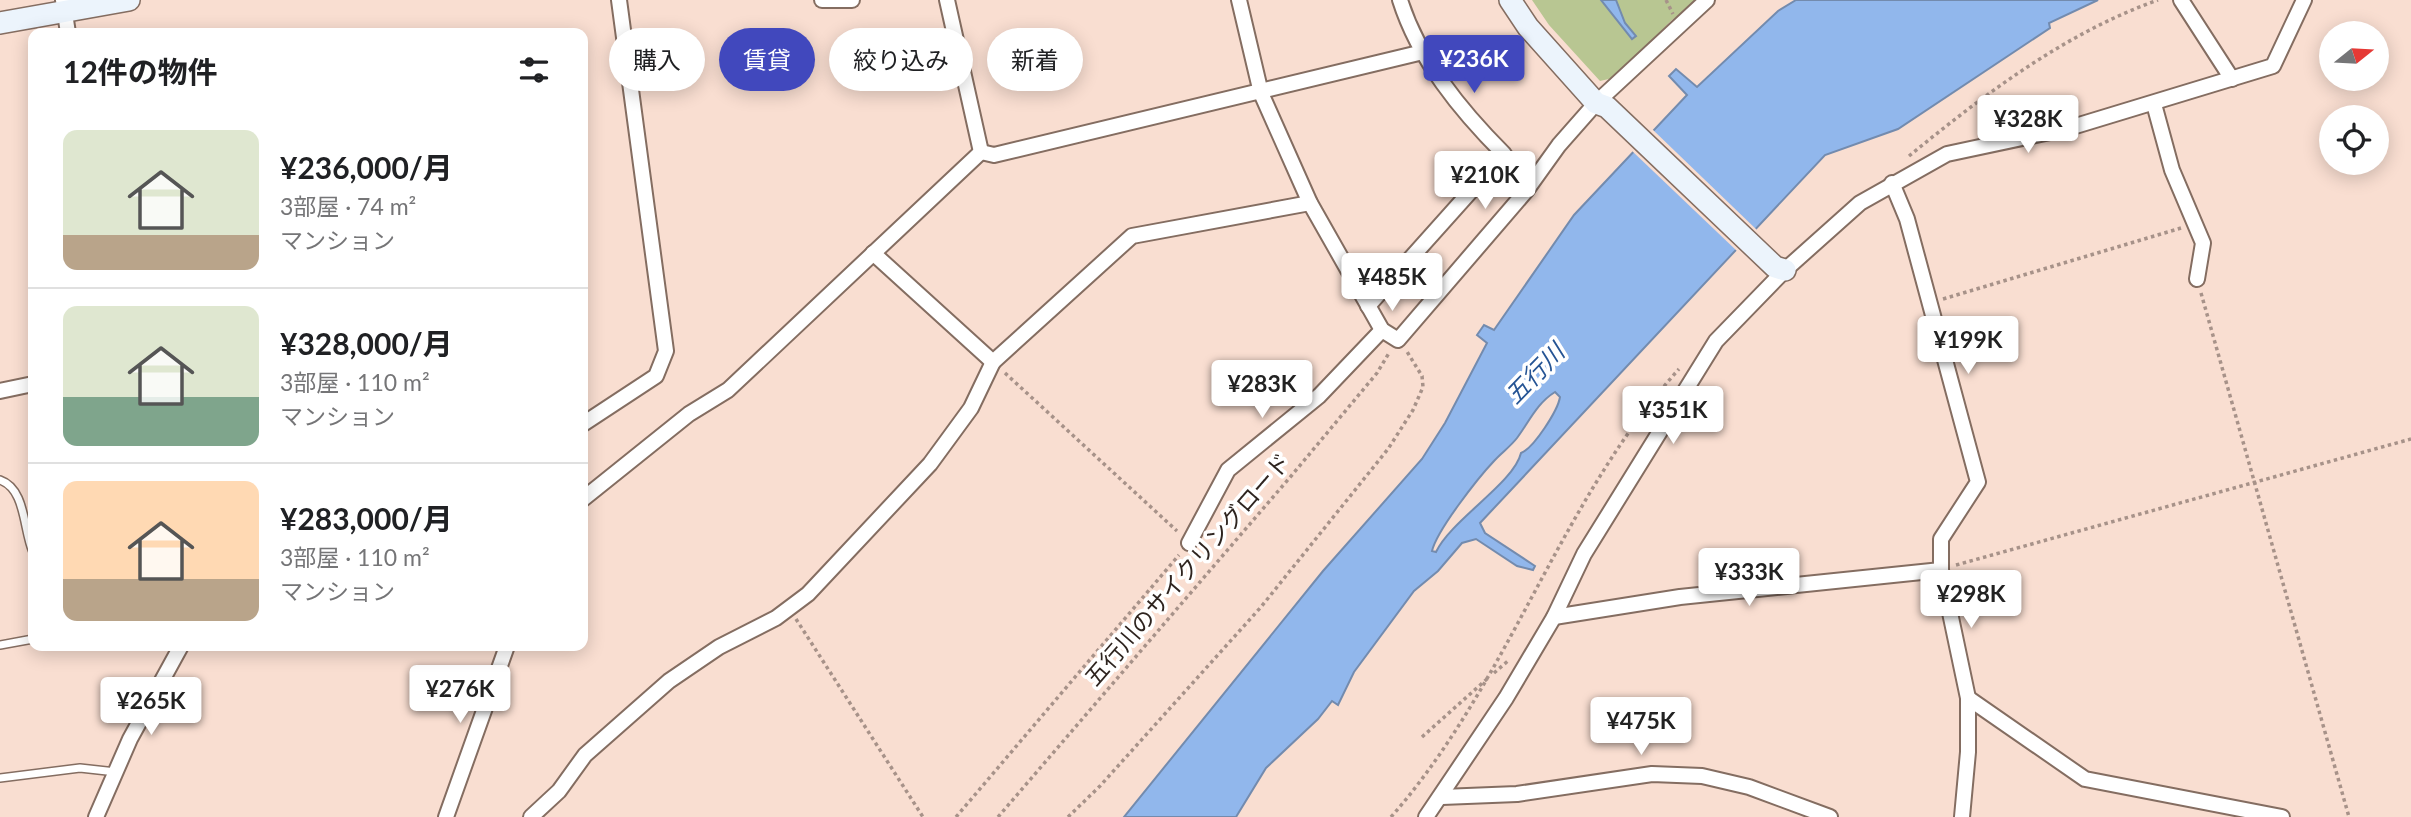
<!DOCTYPE html>
<html lang="ja">
<head>
<meta charset="utf-8">
<style>
	body { margin:0; font-family:Lato,"Noto Sans JP",sans-serif; background:#f2f2f2; color:#202124; height:100vh; display:flex; flex-direction:column; font-size:26px; white-space:nowrap }
	* { box-sizing:border-box; margin:0 }
	p { font-size:23px; color:#757577 }
	.icon { flex:none; width:38px; height:38px; fill:none; stroke:currentColor; stroke-width:2; stroke-linecap:round; stroke-linejoin:round }
	.map { position:relative; flex:1; overflow:hidden }
	.details { position:absolute; left:28px; top:28px; width:560px; height:623px; display:flex; flex-direction:column; background:#fff; border-radius:14px; box-shadow:0 4px 18px #0003 }
	.details>* { flex:none }
	.hud { position:absolute; left:609px; top:28px; width:665px; height:63px; display:flex; gap:14px }
	.needle { width:46px; rotate:72deg }
	.controls { position:absolute; left:2319px; top:21px; display:grid; gap:14px }
	.controls a { display:grid; place-items:center; width:70px; height:70px; border-radius:50%; background:#fff; box-shadow:0 4px 18px #0003; font-size:35px }
	.price { position:absolute; translate:-50% -60px; padding:0 16px; border-radius:7px; background:#fff; color:#222; font-size:23px; line-height:46px; filter:drop-shadow(0 2px 4px #0008) }
	.price::after { content:''; position:absolute; left:50%; top:42px; width:21px; height:16px; margin-left:-10px; background:inherit; clip-path:polygon(0 0,100% 0,50% 100%) }
	.price.active { background:#4148bd; color:#fff }
	ul { padding:0; list-style:none }
	li { display:flex; align-items:center; gap:21px; height:175px; padding:0 35px }
	li+li { border-top:2px solid #e0e0e0 }
	li span { display:grid; place-items:center; flex:none; width:196px; height:140px; border-radius:14px; color:#555 }
	li>.icon { margin-inline-start:auto }
	span .icon { width:84px; height:84px; fill:#fffc; stroke-width:1 }
	li b { font-size:30px }
	h2 { display:flex; justify-content:space-between; align-items:center; height:84px; padding:0 35px; font-size:30px }
	.chip { padding:0 24px; border-radius:32px; background:#fff; box-shadow:0 4px 18px #0003; font-size:24px; line-height:63px }
	.chip.active { background:#4148bd; color:#fff }
	.map>svg:first-child { display:block }
</style>
</head>
<body>
<div class="map">
<svg width="2411" height="817" viewBox="0 0 2411 817">
	<rect width="100%" height="100%" fill="#f9ded1"/>
	<path fill="#b8c692" d="M 1532,0 L 1698,0 L 1672,20 L 1613,78 L 1600,81 L 1549,25 Z"/>
	<g fill="#91b7ec" stroke="#738bae" stroke-width="2" fill-rule="evenodd">
		<path d="M 1601,0 L 1616,0 L 1625,23 L 1636,36 L 1632,39 Z"/>
		<path d="M 1796,0 L 2098,0 L 2049,23 L 2050,28 L 1898,129 L 1825,155 L 1480,523 L 1485,533 L 1535,566 L 1533,570 L 1517,566 L 1476,539 L 1462,543 L 1438,571 L 1414,591 L 1354,672 L 1338,705 L 1332,701 L 1318,719 L 1266,768 L 1236,817 L 1124,817 L 1323,571 L 1422,459 L 1445,423 L 1487,343 L 1477,335 L 1484,325 L 1494,330 L 1574,215 L 1687,95 L 1669,76 L 1676,69 L 1697,87 L 1778,11 ZM 1555,392 L 1560,397 C 1558,410 1534,448 1521,453 C 1514,483 1451,520 1436,552 L 1432,551 C 1437,530 1478,478 1494,461 C 1501,453 1510,447 1517,438 C 1529,422 1537,403 1555,392 Z"/>
	</g>
	<path fill="#f9ded1" d="M 1651,128 L 1758,231 L 1738,252 L 1631,150 Z"/>
	<g fill="none" stroke-linecap="round" stroke-linejoin="round">
		<defs>
			<g id="lane">
				<path d="M 0,480 C 26,489 23,529 33,552"/>
				<path d="M 0,645 L 33,639"/>
				<path d="M 0,778 L 80,768 L 116,772"/>
			</g>
			<g id="street">
				<path d="M 63,0 L 68,33"/>
				<path d="M 822,0 L 852,0"/>
				<path d="M 947,0 L 981,152"/>
				<path d="M 1239,0 L 1261,93 L 1310,203 L 1382,330 L 1398,340 L 1526,191 L 1559,145 L 1596,103 L 1707,0"/>
				<path d="M 2181,0 L 2232,79"/>
				<path d="M 2154,104 L 2172,170 L 2203,243 L 2197,279"/>
				<path d="M 981,152 L 994,155 L 1423,52"/>
				<path d="M 1892,183 L 1907,219 L 1978,482 L 1941,539 L 1941,570 L 1968,698 L 1968,752 L 1962,817"/>
				<path d="M 873,253 L 993,362 L 1132,236 L 1310,203"/>
				<path d="M 1368,306 L 1504,154 C 1461,111 1419,60 1400,0"/>
				<path d="M 0,391 L 33,384"/>
				<path d="M 583,424 L 656,376 L 666,351 L 619,0"/>
				<path d="M 583,499 L 689,414 L 728,390 L 981,152"/>
				<path d="M 1189,543 L 1228,470 L 1319,396 L 1382,330"/>
				<path d="M 1554,617 L 1680,597 L 1941,570"/>
				<path d="M 1968,698 L 2085,779 L 2282,817"/>
				<path d="M 1442,797 L 1517,794 L 1652,774 L 1702,776 L 1749,787 L 1830,817"/>
				<path d="M 96,817 L 130,739 L 181,646"/>
				<path d="M 446,817 L 507,646"/>
				<path d="M 531,817 L 559,791 L 585,755 L 669,681 L 719,647 L 776,618 L 808,594 L 930,464 L 971,408 L 993,362"/>
				<path d="M 1426,817 L 1506,698 L 1554,617 L 1584,554 L 1716,341 L 1785,270 L 1860,203 L 1947,154 L 2069,128 L 2273,66 L 2304,0"/>
			</g>
			<g id="secondary">
				<path d="M 1510,0 L 1528,27 L 1596,103 L 1607,107 L 1775,267 L 1785,270"/>
				<path d="M 0,23 L 129,0"/>
			</g>
		</defs>
		<use href="#lane" stroke="#846d61" stroke-width="10"/>
		<use href="#street" stroke="#846d61" stroke-width="18"/>
		<use href="#secondary" stroke="#846d61" stroke-width="24"/>
		<g stroke="#a79289" stroke-width="3.5" stroke-dasharray="3.5 3.5" stroke-linecap="butt">
			<path d="M 1666,0 L 1673,14"/>
			<path d="M 1909,156 C 1985,94 2065,33 2158,0"/>
			<path d="M 2201,293 L 2349,817"/>
			<path d="M 1943,299 L 2181,228"/>
			<path d="M 1005,373 L 1177,531"/>
			<path d="M 1956,565 L 2411,439"/>
			<path d="M 796,619 L 923,817"/>
			<path d="M 1494,673 L 1509,660"/>
			<path d="M 1422,737 L 1488,678"/>
			<path d="M 956,817 L 1179,555"/>
			<path d="M 998,817 L 1292,475 L 1377,373 L 1389,353"/>
			<path d="M 1068,817 L 1100,786 L 1261,607 L 1388,449 L 1413,410 L 1423,387 L 1422,376 L 1406,350"/>
			<path d="M 1391,817 C 1509,683 1559,502 1679,369"/>
		</g>
		<use href="#lane" stroke="#fff" stroke-width="7"/>
		<use href="#street" stroke="#fff" stroke-width="14"/>
		<use href="#secondary" stroke="#ecf4fc" stroke-width="21"/>
	</g>
	<g text-anchor="middle" dominant-baseline="central" stroke-width="7" stroke-linejoin="round" paint-order="stroke">
		<g font-size="23" fill="#2e241f" stroke="#fff">
			<text transform="translate(1187 569) rotate(-49)">五行川のサイクリングロード</text>
		</g>
		<g font-size="24" font-style="italic" fill="#255494" stroke="#fff">
			<text transform="translate(1534 373) rotate(-46)">五行川</text>
		</g>
	</g>
</svg>
<div class="controls">
<a><svg class="needle" viewBox="-14 -14 28 28"><path d="M0-13l5 13h-10z" fill="#e53935"/><path d="M0 13l5-13h-10z" fill="#757577"/></svg></a>
<a><svg class="icon" aria-label="locate" viewBox="0 0 24 24"><circle cx="12" cy="12" r="6"/><path d="M12 2v4M12 18v4M2 12h4M18 12h4"/></svg></a>
</div>
<b class="price active" style="left:1474px;top:95px">¥236K</b>
<b class="price" style="left:2028px;top:155px">¥328K</b>
<b class="price" style="left:1485px;top:211px">¥210K</b>
<b class="price" style="left:1392px;top:313px">¥485K</b>
<b class="price" style="left:1968px;top:376px">¥199K</b>
<b class="price" style="left:1262px;top:420px">¥283K</b>
<b class="price" style="left:1673px;top:446px">¥351K</b>
<b class="price" style="left:1749px;top:608px">¥333K</b>
<b class="price" style="left:1971px;top:630px">¥298K</b>
<b class="price" style="left:460px;top:725px">¥276K</b>
<b class="price" style="left:151px;top:737px">¥265K</b>
<b class="price" style="left:1641px;top:757px">¥475K</b>
<div class="hud">
<a class="chip">購入</a>
<a class="chip active">賃貸</a>
<a class="chip">絞り込み</a>
<a class="chip">新着</a>
</div>
<section class="details">
<h2>12件の物件<svg class="icon" aria-label="filters" viewBox="0 0 24 24"><path d="M4 7h16M4 17h16"/><circle cx="9" cy="7" r="2"/><circle cx="15" cy="17" r="2"/></svg></h2>
<ul>
<li><span style="background:linear-gradient(#dfe7d0 75%,#b9a48a 0)"><svg class="icon" aria-label="home" viewBox="0 0 24 24"><path d="M3 11l9-7 9 7M6 9v11h12V9"/></svg></span><div><b>¥236,000/月</b><p>3部屋 · 74 m²</p><p>マンション</p></div></li>
<li><span style="background:linear-gradient(#dfe7d0 65%,#7fa58c 0)"><svg class="icon" aria-label="home" viewBox="0 0 24 24"><path d="M3 11l9-7 9 7M6 9v11h12V9"/></svg></span><div><b>¥328,000/月</b><p>3部屋 · 110 m²</p><p>マンション</p></div></li>
<li><span style="background:linear-gradient(#ffd9b3 70%,#b9a48a 0)"><svg class="icon" aria-label="home" viewBox="0 0 24 24"><path d="M3 11l9-7 9 7M6 9v11h12V9"/></svg></span><div><b>¥283,000/月</b><p>3部屋 · 110 m²</p><p>マンション</p></div></li>
</ul>
</section>
</div>
</body>
</html>
